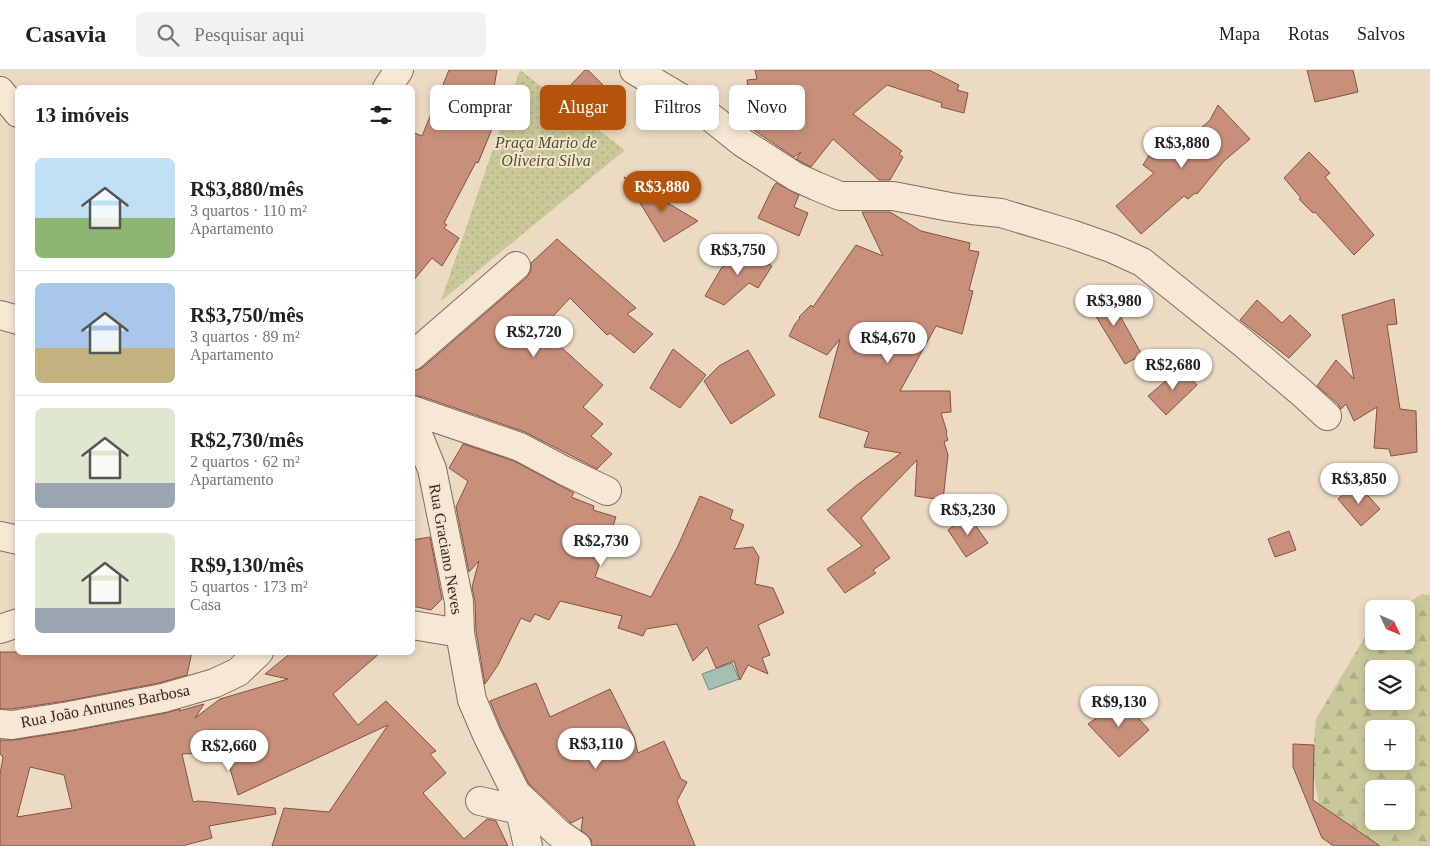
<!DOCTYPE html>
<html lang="pt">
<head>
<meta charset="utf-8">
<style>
	body { margin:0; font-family:"Times New Roman",serif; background:#f2f2f2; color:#222; height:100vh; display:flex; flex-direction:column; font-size:19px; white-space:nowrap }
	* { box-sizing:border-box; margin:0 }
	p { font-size:16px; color:#767676 }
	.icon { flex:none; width:28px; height:28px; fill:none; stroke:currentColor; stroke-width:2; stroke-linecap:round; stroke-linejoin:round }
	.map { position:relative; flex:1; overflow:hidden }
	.panel { position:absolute; left:15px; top:15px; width:400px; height:570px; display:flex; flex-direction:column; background:#fff; border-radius:8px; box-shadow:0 2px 8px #0003 }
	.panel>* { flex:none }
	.banner { position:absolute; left:430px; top:15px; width:475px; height:45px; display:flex; gap:10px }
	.needle { width:32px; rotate:134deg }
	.fabs { position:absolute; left:1365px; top:530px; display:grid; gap:10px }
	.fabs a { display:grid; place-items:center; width:50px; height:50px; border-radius:8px; background:#fff; box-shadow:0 2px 8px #0003; font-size:25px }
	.price { position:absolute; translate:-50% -42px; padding:0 11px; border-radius:18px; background:#fff; color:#222; font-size:16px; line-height:32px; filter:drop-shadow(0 1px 2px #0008) }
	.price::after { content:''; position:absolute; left:50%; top:30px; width:15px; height:11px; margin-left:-8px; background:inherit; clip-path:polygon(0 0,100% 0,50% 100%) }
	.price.selected { background:#b45309; color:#fff }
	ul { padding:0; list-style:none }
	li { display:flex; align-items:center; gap:15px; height:125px; padding:0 20px }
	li+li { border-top:1px solid #e0e0e0 }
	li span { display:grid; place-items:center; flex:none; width:140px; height:100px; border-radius:8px; color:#555 }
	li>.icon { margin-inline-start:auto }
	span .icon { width:60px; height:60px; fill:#fffc; stroke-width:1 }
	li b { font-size:21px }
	h2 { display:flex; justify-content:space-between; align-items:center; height:60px; padding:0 20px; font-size:21px }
	.tag { padding:0 18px; border-radius:8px; background:#fff; box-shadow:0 2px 8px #0003; font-size:18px; line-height:45px }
	.tag.selected { background:#b45309; color:#fff }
	header { display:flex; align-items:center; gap:30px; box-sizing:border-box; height:70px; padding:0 25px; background:#fff; border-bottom:1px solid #e0e0e0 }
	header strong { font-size:24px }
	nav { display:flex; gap:28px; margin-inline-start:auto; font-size:18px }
	.search { width:350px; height:45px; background:#f2f2f2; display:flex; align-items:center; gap:12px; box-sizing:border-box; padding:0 18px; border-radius:8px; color:#767676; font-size:19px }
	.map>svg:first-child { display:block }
</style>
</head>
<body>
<header>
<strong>Casavia</strong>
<div class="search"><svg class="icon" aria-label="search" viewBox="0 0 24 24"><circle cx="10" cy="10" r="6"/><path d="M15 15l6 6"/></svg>Pesquisar aqui</div>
<nav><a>Mapa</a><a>Rotas</a><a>Salvos</a></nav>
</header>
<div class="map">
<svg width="1430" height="776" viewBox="0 0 1430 776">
	<defs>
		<pattern id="forest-firs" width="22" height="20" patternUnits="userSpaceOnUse" patternTransform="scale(1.25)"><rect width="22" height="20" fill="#c9c898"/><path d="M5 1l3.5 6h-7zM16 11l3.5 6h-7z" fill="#adac83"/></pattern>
		<pattern id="park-dots" width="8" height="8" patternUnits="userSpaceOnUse" patternTransform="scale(1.25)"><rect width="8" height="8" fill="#c9c898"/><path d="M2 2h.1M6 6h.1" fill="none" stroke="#adac83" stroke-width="1.8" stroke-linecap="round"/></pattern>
	</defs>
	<rect width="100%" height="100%" fill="#ecdac3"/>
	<path fill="url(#forest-firs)" fill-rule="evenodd" d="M 1422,524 L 1430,525 L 1430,776 L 1351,776 L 1322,750 L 1312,697 L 1316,649 L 1372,555 L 1374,554 L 1374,571 L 1406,571 L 1406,539 L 1399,539 ZM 1374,599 L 1406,599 L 1406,631 L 1374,631 ZM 1374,659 L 1406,659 L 1406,691 L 1374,691 ZM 1374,719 L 1406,719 L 1406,751 L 1374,751 Z"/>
	<path fill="url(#park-dots)" d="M 520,0 L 625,80 L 441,231 Z"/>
	<path fill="#a5bfb3" stroke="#6c8c80" d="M 732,593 L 739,609 L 709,620 L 702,604 Z"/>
	<g fill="#c8907b" stroke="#835242" fill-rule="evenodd">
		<path d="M 449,0 L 497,0 L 488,51 L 494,54 L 478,93 L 476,92 L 444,153 L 447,155 L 444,158 L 459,168 L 442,196 L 432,188 L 412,212 L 412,62 L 422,66 Z"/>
		<path d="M 585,0 L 588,0 L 623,35 L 602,55 L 588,42 L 589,41 L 567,19 Z"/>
		<path d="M 755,0 L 929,0 L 959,15 L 957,20 L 968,23 L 964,43 L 941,37 L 942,33 L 887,15 L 853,44 L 902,81 L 899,84 L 903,87 L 890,110 L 879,110 L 833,69 L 811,97 L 796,89 L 801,82 L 794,87 L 743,53 L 747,46 L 743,25 L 749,23 L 747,10 L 757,9 Z"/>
		<path d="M 1307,0 L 1353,0 L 1358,22 L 1315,32 Z"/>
		<path d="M 1218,35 L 1250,69 L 1224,91 L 1197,124 L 1195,123 L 1188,129 L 1184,126 L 1141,164 L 1116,136 L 1154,103 L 1143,95 L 1161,67 L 1188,70 L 1210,50 Z"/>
		<path d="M 1309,82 L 1330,103 L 1325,107 L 1374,165 L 1354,185 L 1315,142 L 1313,143 L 1299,129 L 1301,128 L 1284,108 Z"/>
		<path d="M 624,107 L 698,151 L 664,172 Z"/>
		<path d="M 776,113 L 799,125 L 794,137 L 808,143 L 799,166 L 758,148 L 773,117 Z"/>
		<path d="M 862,142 L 890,142 L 921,161 L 970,173 L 969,180 L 979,182 L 969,220 L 973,221 L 962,264 L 936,256 L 900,321 L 950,321 L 951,342 L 941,343 L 947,362 L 946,364 L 948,370 L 944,372 L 948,385 L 943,430 L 915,426 L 917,390 L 861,448 L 890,488 L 873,500 L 876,503 L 845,523 L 827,499 L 862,476 L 827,440 L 857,415 L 901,383 L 864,377 L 869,362 L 819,347 L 840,269 L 827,285 L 789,266 L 795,254 L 800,248 L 799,247 L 811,235 L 813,237 L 856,175 L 883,186 Z"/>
		<path d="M 557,169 L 636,238 L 627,244 L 653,264 L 634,283 L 610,263 L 607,265 L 570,228 L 541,259 L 603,315 L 583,337 L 603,354 L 591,366 L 612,384 L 597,399 L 525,362 L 423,327 L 412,325 L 412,301 L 422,298 L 526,208 L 531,201 L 531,193 Z"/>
		<path d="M 737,175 L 772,196 L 758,218 L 749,213 L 724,235 L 705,226 L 722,197 L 723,198 Z"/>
		<path d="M 1106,221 L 1142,285 L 1125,294 L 1086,230 Z"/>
		<path d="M 1394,229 L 1397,254 L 1387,255 L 1400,339 L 1416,341 L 1417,382 L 1391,386 L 1389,379 L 1374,378 L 1377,337 L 1354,351 L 1346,334 L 1341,339 L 1338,334 L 1317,316 L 1336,290 L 1354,309 L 1342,245 Z"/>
		<path d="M 1257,230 L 1282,253 L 1290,245 L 1311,265 L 1289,288 L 1240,250 Z"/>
		<path d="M 673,279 L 706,305 L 680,338 L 650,318 Z"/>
		<path d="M 748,280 L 775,325 L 731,354 L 704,311 L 719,296 Z"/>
		<path d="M 1181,298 L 1197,315 L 1166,345 L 1148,326 Z"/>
		<path d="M 463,374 L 514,391 L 574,423 L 571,427 L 594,436 L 593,440 L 616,447 L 595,507 L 651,527 L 678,476 L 700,426 L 733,440 L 730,449 L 744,455 L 734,479 L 753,477 L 759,487 L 755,514 L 773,518 L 784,543 L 758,555 L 770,585 L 762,588 L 768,604 L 748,595 L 740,610 L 734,591 L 716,598 L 707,577 L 693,591 L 677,554 L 646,559 L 643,566 L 618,558 L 622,546 L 560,531 L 549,550 L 535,544 L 530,552 L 521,548 L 498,595 L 485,614 L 476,561 L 475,531 L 472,517 L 479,491 L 469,502 L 456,437 L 468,411 L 449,398 Z"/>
		<path d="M 1352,417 L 1360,417 L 1380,439 L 1361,456 L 1338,429 Z"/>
		<path d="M 968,445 L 988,473 L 966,487 L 948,460 Z"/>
		<path d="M 1289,461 L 1296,480 L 1275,487 L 1268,469 Z"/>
		<path d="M 430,467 L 442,529 L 431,540 L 412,536 L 412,470 Z"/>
		<path d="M 0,582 L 192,582 L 187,605 L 159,613 L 66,631 L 11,639 L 0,639 Z"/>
		<path d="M 292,582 L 381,582 L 333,624 L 358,655 L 386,631 L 436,681 L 430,684 L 446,703 L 423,723 L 464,769 L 487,749 L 496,751 L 508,776 L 272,776 L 284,738 L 329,742 L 388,655 L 238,725 L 225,682 L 182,684 L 193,732 L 198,731 L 275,738 L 276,744 L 209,756 L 212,768 L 182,776 L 0,776 L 0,704 L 3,687 L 0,684 L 0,670 L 14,670 L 72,661 L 166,643 L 180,639 L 179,641 L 204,634 L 195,648 L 220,629 L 288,609 L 265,604 ZM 30,697 L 64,705 L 72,738 L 17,747 Z"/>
		<path d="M 536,613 L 550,647 L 610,619 L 634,667 L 638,683 L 664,671 L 681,709 L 687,712 L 677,731 L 695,776 L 592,776 L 591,769 L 581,760 L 583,747 L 571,753 L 529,714 L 501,658 L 490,631 Z"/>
		<path d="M 1122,630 L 1149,660 L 1119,687 L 1088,654 Z"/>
		<path d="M 1293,674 L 1314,675 L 1313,730 L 1380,776 L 1334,776 L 1322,768 L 1293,697 Z"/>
	</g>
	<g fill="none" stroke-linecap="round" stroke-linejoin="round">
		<defs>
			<g id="minor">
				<path d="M 634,0 L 703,41 L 743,73 L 796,107 L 816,116 L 840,126 L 893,126 L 950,137 L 971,140 L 1001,143 L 1071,164 L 1111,178 L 1142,192 L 1243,273 L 1302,323 L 1327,346"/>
				<path d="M 387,18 L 399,0"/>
				<path d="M 0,21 L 18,43"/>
				<path d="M 0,245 L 18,250"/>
				<path d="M 412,286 L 516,196"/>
				<path d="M 412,340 L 520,377 L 563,400 L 607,421"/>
				<path d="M 412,350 L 432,399 L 459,532 L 460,563 L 472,630 L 487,665 L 516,723 L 558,763 L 577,776"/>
				<path d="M 0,466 L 18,470"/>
				<path d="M 412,555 L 460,563"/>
				<path d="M 0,559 L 18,553"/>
				<path d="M 0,654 L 12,655 L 69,646 L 163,628 L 215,613 L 238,602 L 259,582"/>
				<path d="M 516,723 L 528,776"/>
				<path d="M 480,731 L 519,740"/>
			</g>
		</defs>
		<use href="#minor" stroke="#856b5b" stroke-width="30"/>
		<use href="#minor" stroke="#f7e8d6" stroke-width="28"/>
	</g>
	<g text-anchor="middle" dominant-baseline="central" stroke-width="4" stroke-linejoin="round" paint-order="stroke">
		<g font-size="16" font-style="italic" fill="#4c5126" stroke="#f3e5d2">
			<text x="546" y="72">Praça Mario de<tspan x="546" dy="18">Oliveira Silva</tspan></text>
		</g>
		<g font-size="16" fill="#36261e" stroke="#f3e5d2">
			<text transform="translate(446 479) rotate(80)">Rua Graciano Neves</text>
			<text transform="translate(105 636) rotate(-11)">Rua João Antunes Barbosa</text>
		</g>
	</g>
</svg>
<div class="fabs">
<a><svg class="needle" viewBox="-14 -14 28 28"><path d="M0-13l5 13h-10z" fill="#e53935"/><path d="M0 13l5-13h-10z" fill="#767676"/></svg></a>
<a><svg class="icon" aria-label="layers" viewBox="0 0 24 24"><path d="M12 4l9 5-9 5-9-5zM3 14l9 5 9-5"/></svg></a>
<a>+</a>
<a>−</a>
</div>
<b class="price" style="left:1182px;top:99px">R$3,880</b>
<b class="price selected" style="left:662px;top:143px">R$3,880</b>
<b class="price" style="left:738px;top:206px">R$3,750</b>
<b class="price" style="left:1114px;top:257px">R$3,980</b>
<b class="price" style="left:534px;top:288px">R$2,720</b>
<b class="price" style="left:888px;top:294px">R$4,670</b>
<b class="price" style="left:1173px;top:321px">R$2,680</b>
<b class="price" style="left:1359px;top:435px">R$3,850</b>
<b class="price" style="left:968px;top:466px">R$3,230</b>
<b class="price" style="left:601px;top:497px">R$2,730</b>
<b class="price" style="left:1119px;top:658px">R$9,130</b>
<b class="price" style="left:596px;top:700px">R$3,110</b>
<b class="price" style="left:229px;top:702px">R$2,660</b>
<div class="banner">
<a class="tag">Comprar</a>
<a class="tag selected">Alugar</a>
<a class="tag">Filtros</a>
<a class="tag">Novo</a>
</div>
<section class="panel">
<h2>13 imóveis<svg class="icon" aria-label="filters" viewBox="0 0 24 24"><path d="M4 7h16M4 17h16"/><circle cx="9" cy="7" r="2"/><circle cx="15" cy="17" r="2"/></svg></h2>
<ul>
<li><span style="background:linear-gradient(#bfe0f5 60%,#8fb573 0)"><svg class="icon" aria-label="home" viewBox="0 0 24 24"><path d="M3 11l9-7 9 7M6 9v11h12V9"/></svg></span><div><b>R$3,880/mês</b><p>3 quartos · 110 m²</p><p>Apartamento</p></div></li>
<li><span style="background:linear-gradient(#a9c7e8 65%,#c2b280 0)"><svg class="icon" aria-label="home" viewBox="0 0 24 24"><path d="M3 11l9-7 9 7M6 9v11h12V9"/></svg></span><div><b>R$3,750/mês</b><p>3 quartos · 89 m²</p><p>Apartamento</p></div></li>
<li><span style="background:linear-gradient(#dfe7d0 75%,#9aa5b1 0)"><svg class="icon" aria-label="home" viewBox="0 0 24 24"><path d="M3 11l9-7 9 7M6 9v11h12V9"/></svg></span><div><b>R$2,730/mês</b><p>2 quartos · 62 m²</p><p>Apartamento</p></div></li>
<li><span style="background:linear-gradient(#dfe7d0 75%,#9aa5b1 0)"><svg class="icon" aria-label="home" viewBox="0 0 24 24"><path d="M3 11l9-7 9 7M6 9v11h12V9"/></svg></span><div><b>R$9,130/mês</b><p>5 quartos · 173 m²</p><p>Casa</p></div></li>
</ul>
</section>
</div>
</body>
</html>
